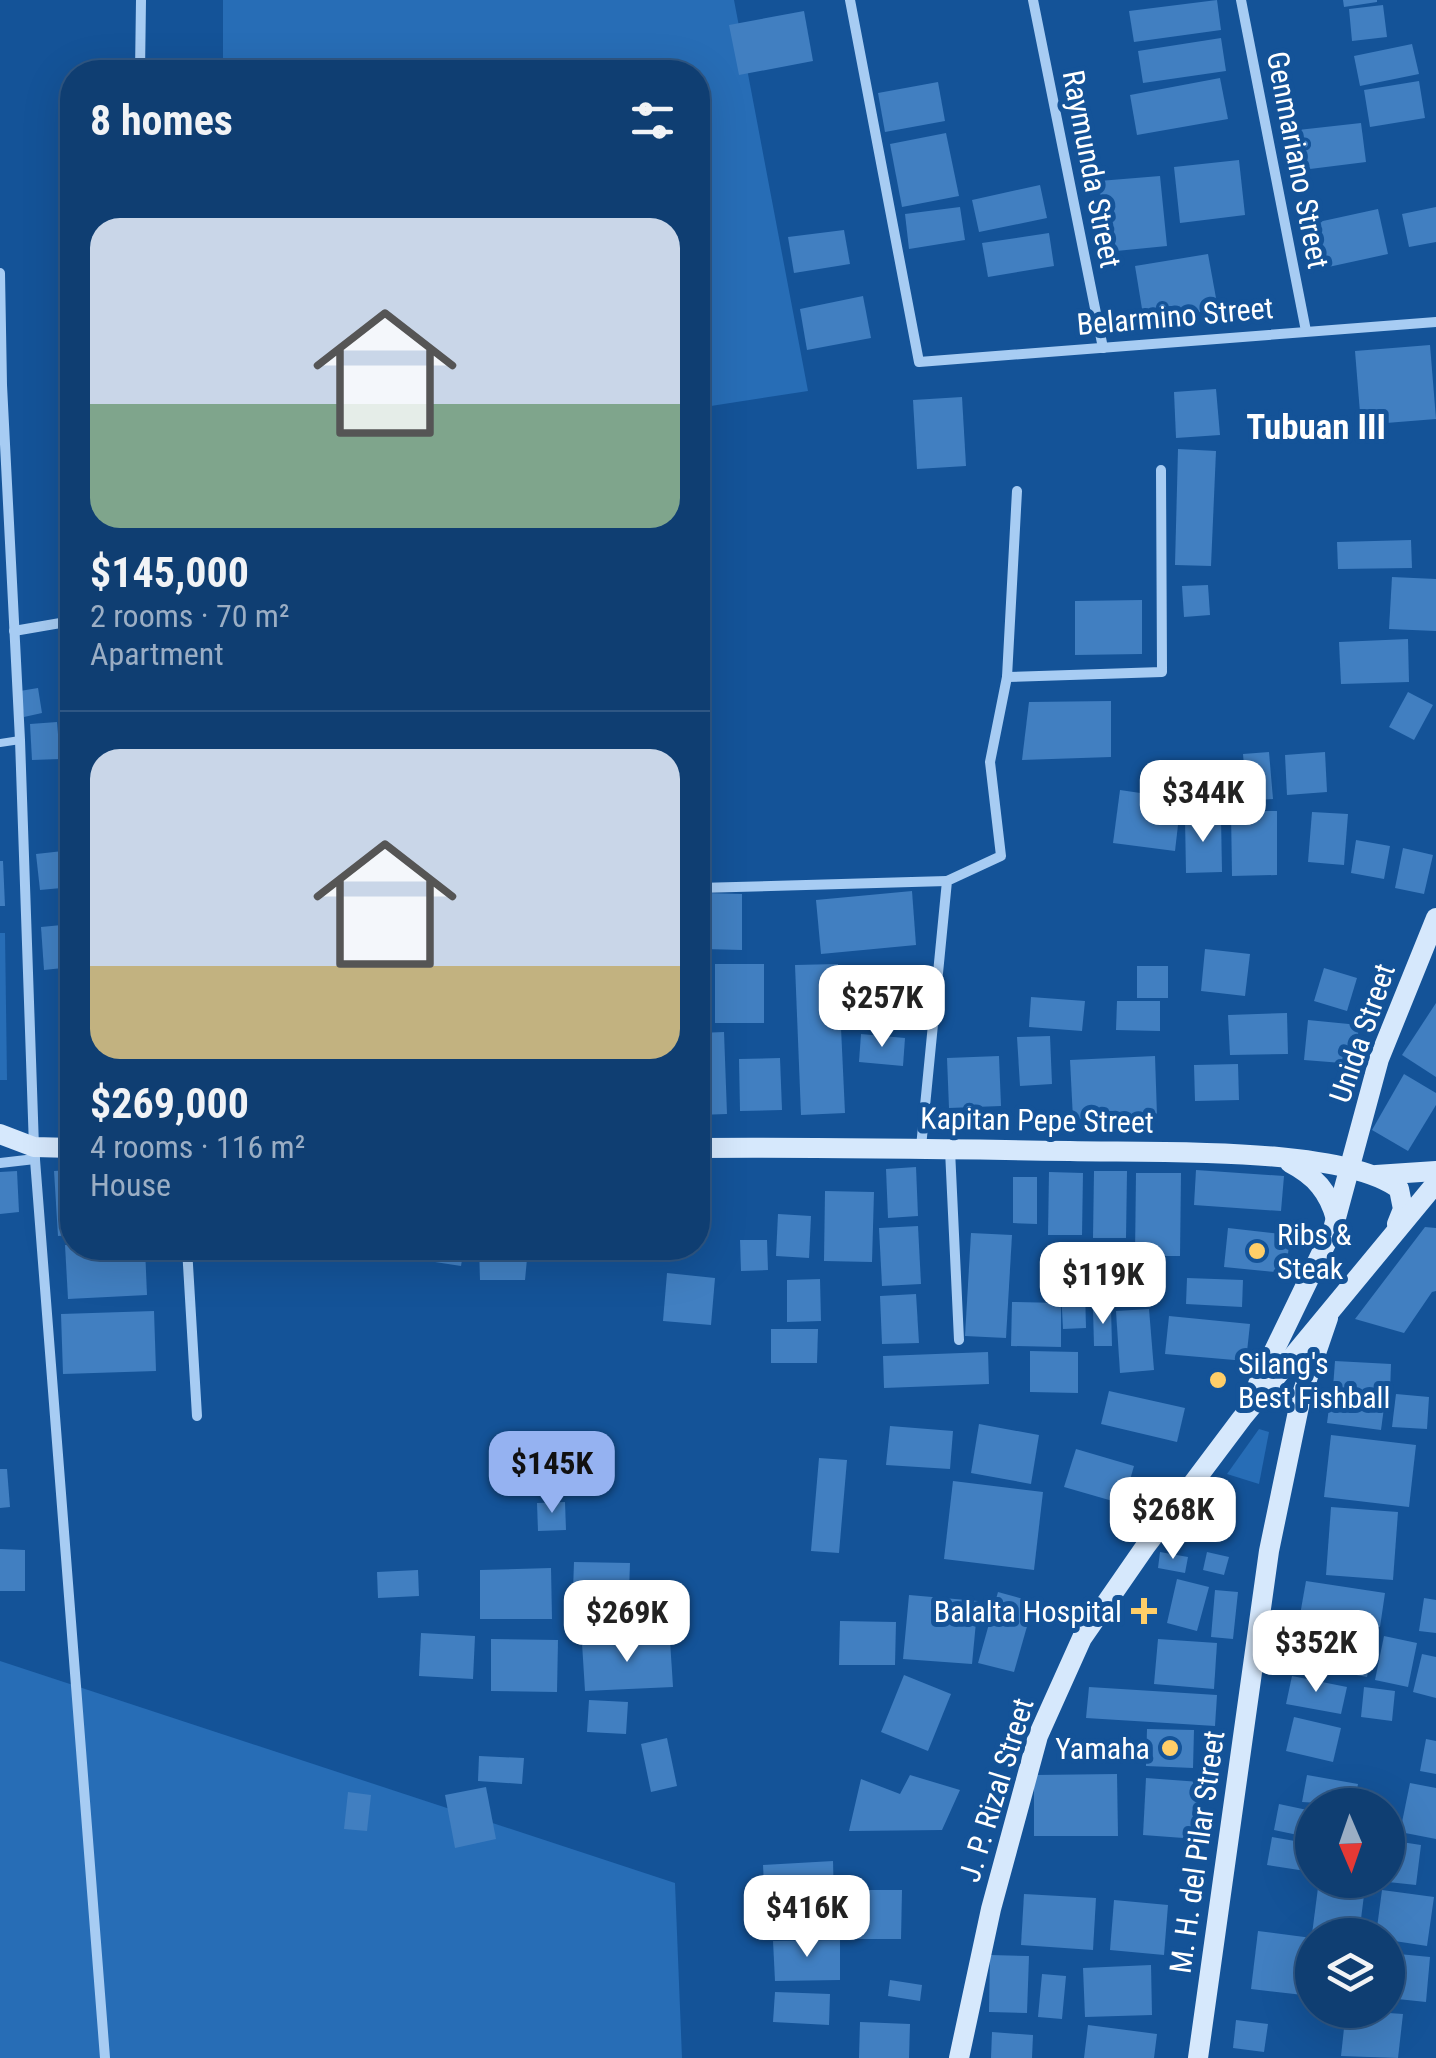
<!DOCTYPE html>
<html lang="en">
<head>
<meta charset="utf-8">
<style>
	body { margin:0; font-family:"Roboto Condensed",sans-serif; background:#184577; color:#f1f3f6; height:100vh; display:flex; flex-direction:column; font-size:38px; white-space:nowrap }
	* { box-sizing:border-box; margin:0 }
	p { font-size:32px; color:#9baec4 }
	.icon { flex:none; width:55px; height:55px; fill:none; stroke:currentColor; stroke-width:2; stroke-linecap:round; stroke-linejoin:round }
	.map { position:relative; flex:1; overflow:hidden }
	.sheet { position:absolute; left:60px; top:60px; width:650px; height:1200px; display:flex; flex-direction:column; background:#0f3e72; border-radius:40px; box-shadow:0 10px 40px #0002,0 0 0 2px #2f5784 }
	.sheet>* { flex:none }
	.needle { width:65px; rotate:178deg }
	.buttons { position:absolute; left:1295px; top:1788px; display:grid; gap:20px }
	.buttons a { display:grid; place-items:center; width:110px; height:110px; border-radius:50%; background:#0f3e72; box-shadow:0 10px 40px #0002,0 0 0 2px #2f5784; font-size:50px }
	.price { position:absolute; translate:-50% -85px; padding:0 22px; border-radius:20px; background:#fff; color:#222; font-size:32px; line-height:65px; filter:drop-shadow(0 2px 5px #0008) }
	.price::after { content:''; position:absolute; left:50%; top:60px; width:30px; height:22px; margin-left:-15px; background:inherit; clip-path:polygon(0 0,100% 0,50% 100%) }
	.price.active { background:#95b2f1; color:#111 }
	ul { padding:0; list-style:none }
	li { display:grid; align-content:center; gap:20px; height:530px; padding:0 30px }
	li+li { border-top:2px solid #2f5784 }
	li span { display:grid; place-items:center; height:310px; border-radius:30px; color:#555 }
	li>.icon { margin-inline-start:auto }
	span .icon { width:180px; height:180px; fill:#fffc; stroke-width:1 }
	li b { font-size:42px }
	h2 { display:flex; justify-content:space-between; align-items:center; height:120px; padding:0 30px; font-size:42px }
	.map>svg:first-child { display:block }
</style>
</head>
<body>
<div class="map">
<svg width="1436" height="2058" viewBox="0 0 1436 2058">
	<rect width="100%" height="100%" fill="#145398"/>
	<g fill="#276db6">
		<path d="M 223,0 L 734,0 L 808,391 L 698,408 L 698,72 L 223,72 Z"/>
		<path d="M 0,933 L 5,933 L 7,1080 L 0,1080 Z"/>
		<path d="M 1259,1429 L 1269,1432 L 1259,1484 L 1227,1474 Z"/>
		<path d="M 0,1661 L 675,1883 L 682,2058 L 0,2058 Z"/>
	</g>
	<g fill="#417fc1">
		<path d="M 1217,0 L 1221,30 L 1134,42 L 1129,11 Z"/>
		<path d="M 1343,0 L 1377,0 L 1377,2 L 1344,7 Z"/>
		<path d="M 1383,5 L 1387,37 L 1352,41 L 1349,9 Z"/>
		<path d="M 804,11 L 813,61 L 739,75 L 729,25 Z"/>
		<path d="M 1221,38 L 1226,71 L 1143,83 L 1138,51 Z"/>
		<path d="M 1412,44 L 1419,74 L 1360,86 L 1354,56 Z"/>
		<path d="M 1220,78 L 1228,119 L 1137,135 L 1130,95 Z"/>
		<path d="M 1419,81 L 1425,118 L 1370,127 L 1364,90 Z"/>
		<path d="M 938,82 L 945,121 L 885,132 L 878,93 Z"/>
		<path d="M 1361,123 L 1366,162 L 1294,171 L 1289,131 Z"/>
		<path d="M 946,133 L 959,196 L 902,207 L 890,144 Z"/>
		<path d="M 1239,160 L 1245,215 L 1180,223 L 1174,167 Z"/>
		<path d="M 1160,176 L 1167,246 L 1106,252 L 1099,181 Z"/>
		<path d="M 1040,185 L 1047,218 L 979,232 L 972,200 Z"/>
		<path d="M 960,207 L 965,240 L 909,249 L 905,214 Z"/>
		<path d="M 1436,207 L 1436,242 L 1409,247 L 1402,214 Z"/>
		<path d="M 1378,209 L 1388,254 L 1310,271 L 1300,226 Z"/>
		<path d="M 844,230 L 850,264 L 794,273 L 788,237 Z"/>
		<path d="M 1049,233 L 1054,266 L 988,277 L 982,243 Z"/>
		<path d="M 1208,254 L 1218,309 L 1144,321 L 1135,266 Z"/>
		<path d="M 863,296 L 871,338 L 807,350 L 800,309 Z"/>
		<path d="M 1430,345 L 1436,419 L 1361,425 L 1355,351 Z"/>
		<path d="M 1216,389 L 1220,435 L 1176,438 L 1174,392 Z"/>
		<path d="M 962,397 L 966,466 L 917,469 L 913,400 Z"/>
		<path d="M 1178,449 L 1216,451 L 1211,566 L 1175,565 Z"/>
		<path d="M 1411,540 L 1412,568 L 1338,569 L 1337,542 Z"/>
		<path d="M 1392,577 L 1436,579 L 1436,631 L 1389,629 Z"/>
		<path d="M 1208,585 L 1210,615 L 1184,617 L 1182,586 Z"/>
		<path d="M 1142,600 L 1142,654 L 1075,655 L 1075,601 Z"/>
		<path d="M 1408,639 L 1409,682 L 1341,684 L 1339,642 Z"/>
		<path d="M 38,688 L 42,713 L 24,717 L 20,691 Z"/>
		<path d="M 1408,692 L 1433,705 L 1414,740 L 1389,727 Z"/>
		<path d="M 1111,701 L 1111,757 L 1022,760 L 1029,702 Z"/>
		<path d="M 57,722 L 60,759 L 32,760 L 30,724 Z"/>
		<path d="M 1269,752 L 1273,799 L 1247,801 L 1243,754 Z"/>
		<path d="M 1325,752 L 1327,792 L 1287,795 L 1285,755 Z"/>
		<path d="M 72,782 L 72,839 L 67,840 L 61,783 Z"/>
		<path d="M 1120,790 L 1181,799 L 1175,851 L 1113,843 Z"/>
		<path d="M 1231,811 L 1277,811 L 1277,875 L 1232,876 Z"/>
		<path d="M 1312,812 L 1348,814 L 1344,865 L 1308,862 Z"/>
		<path d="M 1185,818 L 1221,818 L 1222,872 L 1186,873 Z"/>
		<path d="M 698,822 L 701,822 L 702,868 L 698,868 Z"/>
		<path d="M 1356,840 L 1390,846 L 1384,879 L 1351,873 Z"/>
		<path d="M 1403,848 L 1433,855 L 1424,894 L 1395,888 Z"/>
		<path d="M 72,850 L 72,887 L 40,890 L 36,854 Z"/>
		<path d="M 0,861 L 3,861 L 5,906 L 0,906 Z"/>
		<path d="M 912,891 L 916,945 L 821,954 L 816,900 Z"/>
		<path d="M 704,893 L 742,894 L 742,950 L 704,949 Z"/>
		<path d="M 72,924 L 72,967 L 44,970 L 41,927 Z"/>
		<path d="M 1205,949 L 1250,954 L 1245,996 L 1201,991 Z"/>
		<rect x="715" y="964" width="49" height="59"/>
		<path d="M 838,964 L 845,1113 L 801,1115 L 795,965 Z"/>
		<rect x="1137" y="966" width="31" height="32"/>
		<path d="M 1324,968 L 1357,978 L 1347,1011 L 1314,1001 Z"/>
		<path d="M 855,979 L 917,980 L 916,1012 L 854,1010 Z"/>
		<path d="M 1031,997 L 1085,1001 L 1082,1031 L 1029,1027 Z"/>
		<path d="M 1117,1001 L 1160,1001 L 1160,1031 L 1116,1030 Z"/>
		<path d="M 1436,1003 L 1436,1077 L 1402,1055 Z"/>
		<path d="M 1287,1013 L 1288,1054 L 1230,1055 L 1228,1015 Z"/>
		<path d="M 1308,1020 L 1359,1025 L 1355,1064 L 1304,1060 Z"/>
		<path d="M 724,1032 L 727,1114 L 698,1115 L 698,1033 Z"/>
		<path d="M 861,1034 L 905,1038 L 903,1066 L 859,1062 Z"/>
		<path d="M 1050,1036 L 1052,1084 L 1020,1086 L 1017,1037 Z"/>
		<path d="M 999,1056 L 1001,1106 L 949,1108 L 947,1058 Z"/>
		<path d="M 1155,1056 L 1157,1116 L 1073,1119 L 1070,1060 Z"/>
		<path d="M 780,1058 L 782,1110 L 740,1111 L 739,1059 Z"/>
		<path d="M 1238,1064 L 1239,1100 L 1195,1101 L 1194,1065 Z"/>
		<path d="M 1404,1074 L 1436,1093 L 1436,1105 L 1408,1151 L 1372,1130 Z"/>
		<path d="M 916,1167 L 918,1216 L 888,1218 L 886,1169 Z"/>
		<path d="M 72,1170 L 72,1235 L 58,1236 L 54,1171 Z"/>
		<path d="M 1196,1170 L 1284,1176 L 1281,1211 L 1194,1205 Z"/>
		<path d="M 17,1171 L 19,1212 L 0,1214 L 0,1172 Z"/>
		<path d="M 1094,1171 L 1127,1171 L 1126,1238 L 1093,1238 Z"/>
		<path d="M 1049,1172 L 1083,1173 L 1082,1235 L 1048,1235 Z"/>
		<path d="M 1136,1173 L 1181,1173 L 1180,1256 L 1135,1256 Z"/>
		<path d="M 1013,1177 L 1037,1177 L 1037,1224 L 1013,1223 Z"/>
		<path d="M 825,1191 L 874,1192 L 872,1262 L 824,1261 Z"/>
		<path d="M 778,1214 L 811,1216 L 809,1258 L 776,1256 Z"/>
		<path d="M 918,1226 L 921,1284 L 882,1286 L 879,1228 Z"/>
		<path d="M 1425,1227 L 1436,1228 L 1436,1291 L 1432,1292 L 1404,1333 L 1355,1319 Z"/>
		<path d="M 1228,1228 L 1290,1235 L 1286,1273 L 1224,1267 Z"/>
		<path d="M 971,1233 L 1012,1235 L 1006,1338 L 965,1336 Z"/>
		<path d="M 740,1240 L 767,1240 L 768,1270 L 741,1271 Z"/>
		<path d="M 65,1245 L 145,1248 L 147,1295 L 68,1299 Z"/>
		<path d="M 332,1248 L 409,1248 L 409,1255 L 332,1251 Z"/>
		<path d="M 424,1248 L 464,1248 L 461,1266 L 422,1260 Z"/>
		<path d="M 479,1248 L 528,1248 L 525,1280 L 480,1280 Z"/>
		<path d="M 558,1248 L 608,1248 L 607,1259 L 558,1254 Z"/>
		<path d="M 619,1248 L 667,1248 L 666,1256 L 618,1253 Z"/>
		<path d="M 667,1273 L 715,1278 L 711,1325 L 663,1321 Z"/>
		<path d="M 1187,1278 L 1243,1280 L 1242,1307 L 1186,1304 Z"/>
		<path d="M 820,1279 L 821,1321 L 787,1322 L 787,1280 Z"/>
		<path d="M 1085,1289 L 1086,1328 L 1063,1329 L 1061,1290 Z"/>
		<path d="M 916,1294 L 919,1343 L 882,1344 L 880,1296 Z"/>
		<path d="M 1012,1302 L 1061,1303 L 1061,1347 L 1011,1346 Z"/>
		<path d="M 1111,1308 L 1112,1346 L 1094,1346 L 1093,1309 Z"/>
		<path d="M 1149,1309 L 1154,1370 L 1120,1373 L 1116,1311 Z"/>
		<path d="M 154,1311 L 156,1371 L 63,1374 L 61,1314 Z"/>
		<path d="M 1169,1316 L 1250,1324 L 1246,1361 L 1165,1354 Z"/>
		<path d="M 771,1329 L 818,1329 L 817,1363 L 771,1363 Z"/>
		<path d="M 1030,1351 L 1078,1352 L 1078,1393 L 1030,1392 Z"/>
		<path d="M 988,1352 L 989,1384 L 884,1388 L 883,1356 Z"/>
		<path d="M 1335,1361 L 1391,1364 L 1390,1392 L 1333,1388 Z"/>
		<path d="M 1109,1391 L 1185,1408 L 1177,1442 L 1101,1424 Z"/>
		<path d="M 1331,1393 L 1385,1400 L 1381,1430 L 1327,1423 Z"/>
		<path d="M 1396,1394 L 1429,1397 L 1427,1429 L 1392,1427 Z"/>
		<path d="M 979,1424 L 1039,1435 L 1031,1484 L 971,1473 Z"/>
		<path d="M 890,1426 L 953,1431 L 950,1469 L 886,1465 Z"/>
		<path d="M 1331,1435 L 1416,1445 L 1409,1507 L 1324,1497 Z"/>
		<path d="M 1076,1449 L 1134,1466 L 1123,1504 L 1064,1487 Z"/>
		<path d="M 819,1458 L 847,1460 L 839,1553 L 811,1551 Z"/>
		<path d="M 0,1469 L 7,1469 L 10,1507 L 0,1508 Z"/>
		<path d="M 953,1481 L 1043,1492 L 1034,1570 L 944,1559 Z"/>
		<path d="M 565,1502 L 566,1530 L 538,1531 L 537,1503 Z"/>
		<path d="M 1331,1507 L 1398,1512 L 1393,1580 L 1326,1575 Z"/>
		<path d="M 0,1549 L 25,1550 L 25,1591 L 0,1591 Z"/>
		<path d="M 1160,1552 L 1188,1557 L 1185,1573 L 1158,1568 Z"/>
		<path d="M 1207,1552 L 1229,1557 L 1224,1575 L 1203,1570 Z"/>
		<path d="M 574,1562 L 630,1563 L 628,1620 L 572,1619 Z"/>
		<path d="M 551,1568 L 552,1619 L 480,1619 L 480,1570 Z"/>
		<path d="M 418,1570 L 419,1596 L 378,1598 L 377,1572 Z"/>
		<path d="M 1177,1579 L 1209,1587 L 1197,1631 L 1167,1623 Z"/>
		<path d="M 1306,1581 L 1385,1593 L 1380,1627 L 1300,1615 Z"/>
		<path d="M 1215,1590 L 1238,1592 L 1233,1639 L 1211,1637 Z"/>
		<path d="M 998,1592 L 1034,1602 L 1014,1672 L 978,1663 Z"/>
		<path d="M 909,1595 L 978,1601 L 972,1664 L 903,1659 Z"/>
		<path d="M 1424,1598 L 1436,1600 L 1436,1633 L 1419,1631 Z"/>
		<path d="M 840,1621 L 896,1622 L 895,1665 L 839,1665 Z"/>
		<path d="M 1296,1622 L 1375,1638 L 1367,1677 L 1288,1662 Z"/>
		<path d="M 421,1633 L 475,1636 L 473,1679 L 419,1676 Z"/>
		<path d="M 1384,1636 L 1417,1643 L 1408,1687 L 1375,1680 Z"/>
		<path d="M 491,1639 L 558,1640 L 557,1692 L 491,1691 Z"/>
		<path d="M 1158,1639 L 1217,1643 L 1214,1689 L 1154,1684 Z"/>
		<path d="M 670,1640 L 673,1687 L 585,1691 L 582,1643 Z"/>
		<path d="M 1422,1654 L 1436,1657 L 1436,1698 L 1413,1692 Z"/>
		<path d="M 904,1675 L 951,1694 L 928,1751 L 881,1732 Z"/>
		<path d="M 1292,1676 L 1347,1687 L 1341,1714 L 1286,1704 Z"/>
		<path d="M 1089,1687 L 1217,1695 L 1215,1726 L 1086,1718 Z"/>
		<path d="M 1364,1687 L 1395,1691 L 1392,1721 L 1361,1717 Z"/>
		<path d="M 589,1700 L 628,1702 L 626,1734 L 587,1732 Z"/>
		<path d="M 1294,1717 L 1341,1728 L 1333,1762 L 1286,1751 Z"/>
		<path d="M 1147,1729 L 1194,1730 L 1193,1768 L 1146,1766 Z"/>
		<path d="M 667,1738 L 677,1786 L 651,1792 L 641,1744 Z"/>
		<path d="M 1426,1739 L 1436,1741 L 1436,1774 L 1420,1771 Z"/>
		<path d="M 479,1756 L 524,1758 L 522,1784 L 478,1781 Z"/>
		<path d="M 1117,1774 L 1118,1836 L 1034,1836 L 1034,1775 Z"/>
		<path d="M 910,1775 L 960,1790 L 942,1830 L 849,1831 L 861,1779 L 900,1794 Z"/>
		<path d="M 1307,1775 L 1358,1784 L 1354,1805 L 1302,1802 Z"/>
		<path d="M 1146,1778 L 1200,1782 L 1197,1839 L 1143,1835 Z"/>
		<path d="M 1410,1783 L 1436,1788 L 1436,1839 L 1400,1832 Z"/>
		<path d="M 486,1787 L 496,1839 L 455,1848 L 445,1795 Z"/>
		<path d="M 348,1792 L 371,1795 L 367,1831 L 344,1829 Z"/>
		<path d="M 1279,1804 L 1312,1811 L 1312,1838 L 1274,1830 Z"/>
		<path d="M 1272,1837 L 1312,1844 L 1312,1872 L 1267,1865 Z"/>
		<path d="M 1388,1840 L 1421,1845 L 1416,1885 L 1388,1882 Z"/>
		<path d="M 833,1861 L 834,1902 L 765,1905 L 763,1865 Z"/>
		<path d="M 1319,1880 L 1365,1887 L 1359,1935 L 1312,1934 Z"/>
		<path d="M 858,1890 L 902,1890 L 901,1939 L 858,1939 Z"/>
		<path d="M 1382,1890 L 1434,1897 L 1427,1946 L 1388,1940 L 1388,1935 L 1376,1935 Z"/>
		<path d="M 1024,1894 L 1096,1898 L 1093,1950 L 1021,1945 Z"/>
		<path d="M 1114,1900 L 1168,1905 L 1164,1955 L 1110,1950 Z"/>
		<path d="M 1258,1931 L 1312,1938 L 1312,1996 L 1251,1989 Z"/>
		<path d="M 840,1940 L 840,1980 L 775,1981 L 773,1941 Z"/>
		<path d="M 1388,1953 L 1430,1957 L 1426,2002 L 1388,1998 Z"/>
		<path d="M 990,1955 L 1029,1956 L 1027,2013 L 989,2012 Z"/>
		<path d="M 1151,1965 L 1152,2015 L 1085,2017 L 1083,1968 Z"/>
		<path d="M 1042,1974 L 1066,1976 L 1062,2019 L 1038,2017 Z"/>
		<path d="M 890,1980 L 922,1985 L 920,2001 L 888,1996 Z"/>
		<path d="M 775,1992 L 830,1994 L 829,2025 L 773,2022 Z"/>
		<path d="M 1346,2010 L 1403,2014 L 1398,2058 L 1341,2056 Z"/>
		<path d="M 1236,2020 L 1268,2024 L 1264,2052 L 1233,2048 Z"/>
		<path d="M 860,2022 L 910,2024 L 909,2058 L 859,2058 Z"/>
		<path d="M 1088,2025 L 1157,2034 L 1154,2058 L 1084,2058 Z"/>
		<path d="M 992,2032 L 1033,2035 L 1032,2058 L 991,2058 Z"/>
	</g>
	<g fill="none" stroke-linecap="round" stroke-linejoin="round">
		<path stroke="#a7ccf3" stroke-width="8" d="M 0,743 L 20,740"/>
		<g stroke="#a7ccf3" stroke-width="10">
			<path d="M 850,0 L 919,362 L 1436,322"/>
			<path d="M 1033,0 L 1103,348"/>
			<path d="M 1241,0 L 1306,331"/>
			<path d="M 140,72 L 141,0"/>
			<path d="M 0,273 L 2,385 L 20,740 L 34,1147 L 105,2058"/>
			<path d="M 14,631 L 72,621"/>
			<path d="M 1007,677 L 1162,672 L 1161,470"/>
			<path d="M 698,888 L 947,881"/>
			<path d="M 921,1147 L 947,881 L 1001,856 L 990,762 L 1007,677 L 1017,491"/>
			<path d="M 950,1150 L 959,1340"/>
			<path d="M 0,1163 L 35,1159"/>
			<path d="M 187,1248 L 197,1416"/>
		</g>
		<g stroke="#d6e8fc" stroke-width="20">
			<path d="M 0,1134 L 34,1147 L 72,1148"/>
			<path d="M 698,1148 C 822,1147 946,1149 1070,1151 C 1147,1153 1340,1145 1399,1189 L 1403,1209 L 1397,1224"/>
			<path d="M 1290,1163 C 1315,1176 1329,1192 1336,1219"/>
			<path d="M 1376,1175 L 1436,1171"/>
			<path d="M 1258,1384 L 1333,1229 L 1379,1059 L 1436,918"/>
			<path d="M 959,2058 L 991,1909 L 1038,1736 L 1082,1638 L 1145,1547 L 1242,1418 L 1436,1183"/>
			<path d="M 1198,2058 L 1269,1551 L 1301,1397 L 1328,1318"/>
		</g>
	</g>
	<g fill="#ffce68" stroke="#145398" stroke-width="4">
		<circle cx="1257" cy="1251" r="10"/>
		<circle cx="1218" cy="1380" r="10"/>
		<path d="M1139 1596h10v10h10v10h-10v10h-10v-10h-10v-10h10z"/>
		<circle cx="1170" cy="1748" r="10"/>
	</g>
	<g text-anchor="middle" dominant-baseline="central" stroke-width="10" stroke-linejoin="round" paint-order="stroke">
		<g font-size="30" fill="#fff" stroke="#145398">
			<text transform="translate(1298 160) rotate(79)">Genmariano Street</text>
			<text transform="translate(1092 169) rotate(79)">Raymunda Street</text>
			<text transform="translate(1175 316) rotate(-5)">Belarmino Street</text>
			<text transform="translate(1362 1033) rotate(-71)">Unida Street</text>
			<text transform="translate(1037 1120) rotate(1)">Kapitan Pepe Street</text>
			<text transform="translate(996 1790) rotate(-73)">J. P. Rizal Street</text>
			<text transform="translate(1197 1852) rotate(-82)">M. H. del Pilar Street</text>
		</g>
		<g font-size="30" fill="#fff" stroke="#145398" text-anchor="start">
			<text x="1277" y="1234">Ribs &amp;<tspan x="1277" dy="34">Steak</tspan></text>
			<text x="1238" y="1363">Silang's<tspan x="1238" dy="34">Best Fishball</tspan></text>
			<text x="1122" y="1611" text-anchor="end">Balalta Hospital</text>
			<text x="1150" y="1748" text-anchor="end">Yamaha</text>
		</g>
		<g font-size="35" font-weight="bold" fill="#fff" stroke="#145398">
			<text x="1316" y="427">Tubuan III</text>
		</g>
	</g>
</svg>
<div class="buttons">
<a><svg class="needle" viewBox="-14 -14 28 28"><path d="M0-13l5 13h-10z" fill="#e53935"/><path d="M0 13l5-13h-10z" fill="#9baec4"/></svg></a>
<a><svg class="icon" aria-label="layers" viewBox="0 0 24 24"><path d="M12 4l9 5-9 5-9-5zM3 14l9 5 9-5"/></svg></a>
</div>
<b class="price" style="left:1203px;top:845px">$344K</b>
<b class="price" style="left:882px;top:1050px">$257K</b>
<b class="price" style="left:1103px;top:1327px">$119K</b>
<b class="price active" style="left:552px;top:1516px">$145K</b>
<b class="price" style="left:1173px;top:1562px">$268K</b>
<b class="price" style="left:627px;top:1665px">$269K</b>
<b class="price" style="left:1316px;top:1695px">$352K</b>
<b class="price" style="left:807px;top:1960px">$416K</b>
<section class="sheet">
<h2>8 homes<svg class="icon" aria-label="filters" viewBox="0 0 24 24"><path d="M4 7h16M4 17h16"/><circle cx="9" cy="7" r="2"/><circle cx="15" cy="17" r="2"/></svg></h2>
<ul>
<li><span style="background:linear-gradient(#c9d6e8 60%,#7fa58c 0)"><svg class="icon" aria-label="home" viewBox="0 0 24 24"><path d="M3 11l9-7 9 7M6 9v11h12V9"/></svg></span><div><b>$145,000</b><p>2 rooms · 70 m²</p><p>Apartment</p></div></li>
<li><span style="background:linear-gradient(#c9d6e8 70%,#c2b280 0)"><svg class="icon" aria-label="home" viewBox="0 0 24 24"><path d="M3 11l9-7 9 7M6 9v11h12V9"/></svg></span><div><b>$269,000</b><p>4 rooms · 116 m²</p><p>House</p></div></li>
</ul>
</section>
</div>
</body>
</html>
